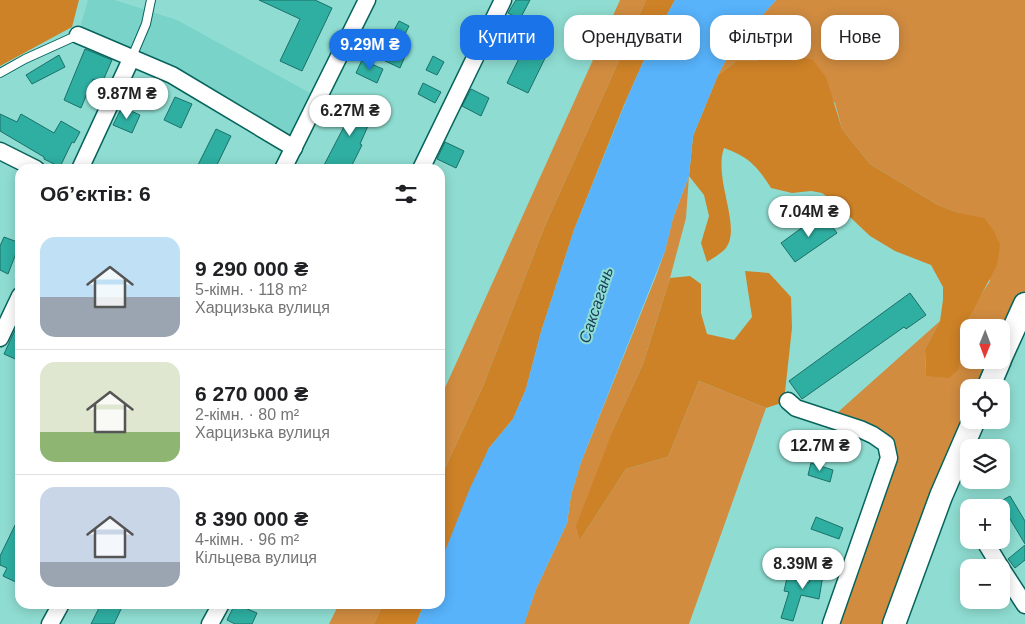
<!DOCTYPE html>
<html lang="uk">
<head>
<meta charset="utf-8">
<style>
	body { margin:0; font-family:Helvetica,sans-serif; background:#f2f2f2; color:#202124; height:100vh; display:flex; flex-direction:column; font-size:19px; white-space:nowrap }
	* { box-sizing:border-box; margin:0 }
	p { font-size:16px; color:#757577 }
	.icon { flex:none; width:28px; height:28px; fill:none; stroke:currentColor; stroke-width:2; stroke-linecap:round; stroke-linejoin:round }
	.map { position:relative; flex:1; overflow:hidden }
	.drawer { position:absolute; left:15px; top:164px; width:430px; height:445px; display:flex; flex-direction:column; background:#fff; border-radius:15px; box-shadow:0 2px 12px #0003 }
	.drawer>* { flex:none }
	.top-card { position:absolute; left:460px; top:15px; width:475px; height:45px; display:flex; gap:10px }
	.needle { width:32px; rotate:181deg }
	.controls { position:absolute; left:960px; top:319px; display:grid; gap:10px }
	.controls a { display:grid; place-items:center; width:50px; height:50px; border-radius:10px; background:#fff; box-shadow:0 2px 12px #0003; font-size:25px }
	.price { position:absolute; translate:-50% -42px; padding:0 11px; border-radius:18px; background:#fff; color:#222; font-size:16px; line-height:32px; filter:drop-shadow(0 1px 2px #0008) }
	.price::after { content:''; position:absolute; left:50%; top:30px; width:15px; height:11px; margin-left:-8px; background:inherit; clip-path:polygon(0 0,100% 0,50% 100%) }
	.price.active { background:#1a73e8; color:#fff }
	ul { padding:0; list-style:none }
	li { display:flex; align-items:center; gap:15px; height:125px; padding:0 25px }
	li+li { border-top:1px solid #e0e0e0 }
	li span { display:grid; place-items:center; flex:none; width:140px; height:100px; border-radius:15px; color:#555 }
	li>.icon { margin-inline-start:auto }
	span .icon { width:60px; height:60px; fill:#fffc; stroke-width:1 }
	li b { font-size:21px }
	h2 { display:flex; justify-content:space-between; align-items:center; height:60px; padding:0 25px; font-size:21px }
	.tag { padding:0 18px; border-radius:15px; background:#fff; box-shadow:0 2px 12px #0003; font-size:18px; line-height:45px }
	.tag.active { background:#1a73e8; color:#fff }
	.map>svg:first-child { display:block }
</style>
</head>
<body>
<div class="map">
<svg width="1025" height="624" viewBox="0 0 1025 624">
	<rect width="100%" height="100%" fill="#8fddd2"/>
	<path fill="#7ad3c8" d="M 88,0 L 115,0 L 177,20 L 319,98 L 294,148 L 172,75 L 78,35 Z"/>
	<g fill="#d18c40">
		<path d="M 620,0 L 646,0 L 544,228 L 483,386 L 440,479 L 440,399 Z"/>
		<path d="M 776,0 L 1025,0 L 1025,304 L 1001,357 L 1001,328 L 969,328 L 969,360 L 1000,360 L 988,387 L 969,388 L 969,420 L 894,624 L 831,624 L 886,444 L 829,420 L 940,321 L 925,349 L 926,376 L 961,359 C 962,326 972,308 990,281 L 959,213 L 938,205 L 870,164 L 842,129 L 835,103 L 786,54 L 753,61 L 737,61 L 718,75 L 731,50 Z"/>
		<path d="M 689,176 L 686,218 L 670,278 L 643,364 L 615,425 L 580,540 L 626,469 L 668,457 L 699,381 L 766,408 L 689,624 L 524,624 L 536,589 L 567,523 L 571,495 L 581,462 L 656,276 L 665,251 L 673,218 Z"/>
		<path d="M 339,604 L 383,604 L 374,624 L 329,624 Z"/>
	</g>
	<g fill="#ce8227">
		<path d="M 0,0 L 79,0 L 72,27 L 0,66 Z"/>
		<path d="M 646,0 L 675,0 L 652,42 L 624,105 L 574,230 L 541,332 L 526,389 L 513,419 L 489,448 L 440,564 L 440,479 L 483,386 L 544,228 Z"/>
		<path d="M 786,54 L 813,60 L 826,77 L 842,129 L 870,164 L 938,205 L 959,213 L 984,218 L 994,231 L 1000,245 L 997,265 L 968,320 L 963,333 L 961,359 L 958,370 L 949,378 L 926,376 L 925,349 L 940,321 L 943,300 L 943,287 L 931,265 L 895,251 L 870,236 L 832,200 L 822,193 L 811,191 L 792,193 L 771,188 C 757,166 749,157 724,148 C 713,179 742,226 726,248 C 722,253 713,258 707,262 L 701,243 L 709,216 L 704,195 L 689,176 L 693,136 L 718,75 L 737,61 L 753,61 Z"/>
		<path d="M 745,271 L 769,273 L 791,297 L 792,328 L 785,392 L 788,401 L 766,408 L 699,381 L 668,457 L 626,469 L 580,540 L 576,526 L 615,425 L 643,364 L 670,278 L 690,276 L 701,284 L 701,313 L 707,334 L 734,340 L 752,317 Z"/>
		<path d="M 383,604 L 424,604 L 416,624 L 374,624 Z"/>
	</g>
	<path fill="#58b3fb" d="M 675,0 L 776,0 L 731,50 L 718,75 L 693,136 L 689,176 L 673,218 L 665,251 L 581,462 L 571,495 L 567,523 L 536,589 L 524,624 L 416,624 L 424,604 L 440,604 L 440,564 L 470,488 L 489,448 L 513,419 L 526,389 L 541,332 L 574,230 L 628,96 L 652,42 Z"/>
	<g fill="#2fafa2" stroke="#1c7068">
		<path d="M 259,0 L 315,0 L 332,8 L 302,71 L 280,61 L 300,19 Z"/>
		<path d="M 516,0 L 530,0 L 520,19 L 508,13 Z"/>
		<path d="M 399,21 L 409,26 L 397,50 L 406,54 L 400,68 L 379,58 Z"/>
		<path d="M 530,36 L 551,46 L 528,93 L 507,83 Z"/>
		<path d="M 85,49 L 112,60 L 102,83 L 93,79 L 81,108 L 64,100 Z"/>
		<path d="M 59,55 L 65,67 L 32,84 L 26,75 Z"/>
		<path d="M 433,56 L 444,62 L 437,75 L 426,70 Z"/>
		<path d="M 362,60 L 383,69 L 377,83 L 356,73 Z"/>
		<path d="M 423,83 L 441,92 L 435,103 L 418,94 Z"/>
		<path d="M 471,89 L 489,98 L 481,116 L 462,106 Z"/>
		<path d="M 175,97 L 192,104 L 181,128 L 164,120 Z"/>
		<path d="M 350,99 L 375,110 L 360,144 L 362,145 L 350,169 L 322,169 L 348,119 L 342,116 Z"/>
		<path d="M 122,107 L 140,115 L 132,133 L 113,125 Z"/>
		<path d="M 0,114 L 17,122 L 21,114 L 54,133 L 61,121 L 80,132 L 74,143 L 72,142 L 60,167 L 44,159 L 44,157 L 0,131 Z"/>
		<path d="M 216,129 L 231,136 L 215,169 L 196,169 Z"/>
		<path d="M 445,142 L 464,151 L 456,168 L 437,159 Z"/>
		<path d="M 822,213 L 837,233 L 795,262 L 781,243 Z"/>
		<path d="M 4,237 L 20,243 L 8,274 L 0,270 L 0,246 Z"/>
		<path d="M 910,293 L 926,315 L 906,329 L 904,327 L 802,399 L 789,381 Z"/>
		<path d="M 20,319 L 20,361 L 4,354 Z"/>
		<path d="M 811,463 L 833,470 L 830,482 L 808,475 Z"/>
		<path d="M 1010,496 L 1025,521 L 1025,544 L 1007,514 L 1001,517 L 1001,501 Z"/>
		<path d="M 20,515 L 20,584 L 3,576 L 7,568 L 0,565 L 0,556 Z"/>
		<path d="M 816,517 L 843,528 L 839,539 L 811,529 Z"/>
		<path d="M 1025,545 L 1025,560 L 1015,568 L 1008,559 Z"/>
		<path d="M 813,561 L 825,563 L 819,599 L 801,595 L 793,621 L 781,618 L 789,592 L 784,591 L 787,578 L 809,583 Z"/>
		<path d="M 101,604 L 116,604 L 122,607 L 114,624 L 91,624 Z"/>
		<path d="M 235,604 L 257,613 L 252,624 L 235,624 L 227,620 Z"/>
	</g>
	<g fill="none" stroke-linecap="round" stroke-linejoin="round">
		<defs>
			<g id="lane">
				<path d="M 132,57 L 146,24 L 151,0"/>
				<path d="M 0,73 L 25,59 L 78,35"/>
			</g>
			<g id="street">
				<path d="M 78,35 L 172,75 L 294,148"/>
				<path d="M 0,151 L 36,169"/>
				<path d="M 80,169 L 132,57"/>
				<path d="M 283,169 L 367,0"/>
				<path d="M 421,169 L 503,0"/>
				<path d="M 0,338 L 20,296"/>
				<path d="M 788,401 L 796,408 L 860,429 L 873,435 L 886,444 L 889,458 L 831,624"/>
				<path d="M 984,540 L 1001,568"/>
				<path d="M 1001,568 L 1025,605"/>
				<path d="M 50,624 L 61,604"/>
				<path d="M 210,624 L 221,604"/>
			</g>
			<g id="secondary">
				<path d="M 1001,357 L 1025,304"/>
				<path d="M 988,388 L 1000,360"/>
				<path d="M 894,624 L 941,496 L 974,420"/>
			</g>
		</defs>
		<use href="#lane" stroke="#06645c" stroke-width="10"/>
		<use href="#street" stroke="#06645c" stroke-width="19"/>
		<use href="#secondary" stroke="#06645c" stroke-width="25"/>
		<use href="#lane" stroke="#fff" stroke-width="8"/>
		<use href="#street" stroke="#fff" stroke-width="16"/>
		<use href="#secondary" stroke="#fff" stroke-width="22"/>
	</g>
	<g text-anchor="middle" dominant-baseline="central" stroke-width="4" stroke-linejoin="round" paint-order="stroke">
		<g font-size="16" font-style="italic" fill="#1a3f5d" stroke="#8fddd2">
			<text transform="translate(596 305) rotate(-72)">Саксагань</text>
		</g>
	</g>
</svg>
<div class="controls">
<a><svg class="needle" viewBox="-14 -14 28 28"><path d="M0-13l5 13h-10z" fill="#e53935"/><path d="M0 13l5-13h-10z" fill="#757577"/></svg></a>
<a><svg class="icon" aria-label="locate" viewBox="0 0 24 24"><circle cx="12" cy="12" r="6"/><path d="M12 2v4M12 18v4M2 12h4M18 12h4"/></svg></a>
<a><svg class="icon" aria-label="layers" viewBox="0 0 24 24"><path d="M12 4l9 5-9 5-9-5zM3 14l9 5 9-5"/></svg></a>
<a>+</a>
<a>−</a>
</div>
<b class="price active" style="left:370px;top:71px">9.29M ₴</b>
<b class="price" style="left:127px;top:120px">9.87M ₴</b>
<b class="price" style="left:350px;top:137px">6.27M ₴</b>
<b class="price" style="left:809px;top:238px">7.04M ₴</b>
<b class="price" style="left:820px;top:472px">12.7M ₴</b>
<b class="price" style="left:803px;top:590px">8.39M ₴</b>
<div class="top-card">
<a class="tag active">Купити</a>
<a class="tag">Орендувати</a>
<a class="tag">Фільтри</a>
<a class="tag">Нове</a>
</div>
<section class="drawer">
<h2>Об’єктів: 6<svg class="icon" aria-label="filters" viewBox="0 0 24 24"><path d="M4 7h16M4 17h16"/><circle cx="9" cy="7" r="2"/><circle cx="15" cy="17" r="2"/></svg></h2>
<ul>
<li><span style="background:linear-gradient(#bfe0f5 60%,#9aa5b1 0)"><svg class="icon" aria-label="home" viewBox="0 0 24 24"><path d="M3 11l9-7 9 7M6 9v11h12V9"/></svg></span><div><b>9 290 000 ₴</b><p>5-кімн. · 118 m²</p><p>Харцизька вулиця</p></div></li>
<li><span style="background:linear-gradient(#dfe7d0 70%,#8fb573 0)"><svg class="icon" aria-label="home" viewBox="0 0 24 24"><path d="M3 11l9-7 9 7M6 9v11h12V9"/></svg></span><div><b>6 270 000 ₴</b><p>2-кімн. · 80 m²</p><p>Харцизька вулиця</p></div></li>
<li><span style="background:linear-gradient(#c9d6e8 75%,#9aa5b1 0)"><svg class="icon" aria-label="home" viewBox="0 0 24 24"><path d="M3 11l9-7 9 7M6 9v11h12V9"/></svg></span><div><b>8 390 000 ₴</b><p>4-кімн. · 96 m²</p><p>Кільцева вулиця</p></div></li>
</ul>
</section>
</div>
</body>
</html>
